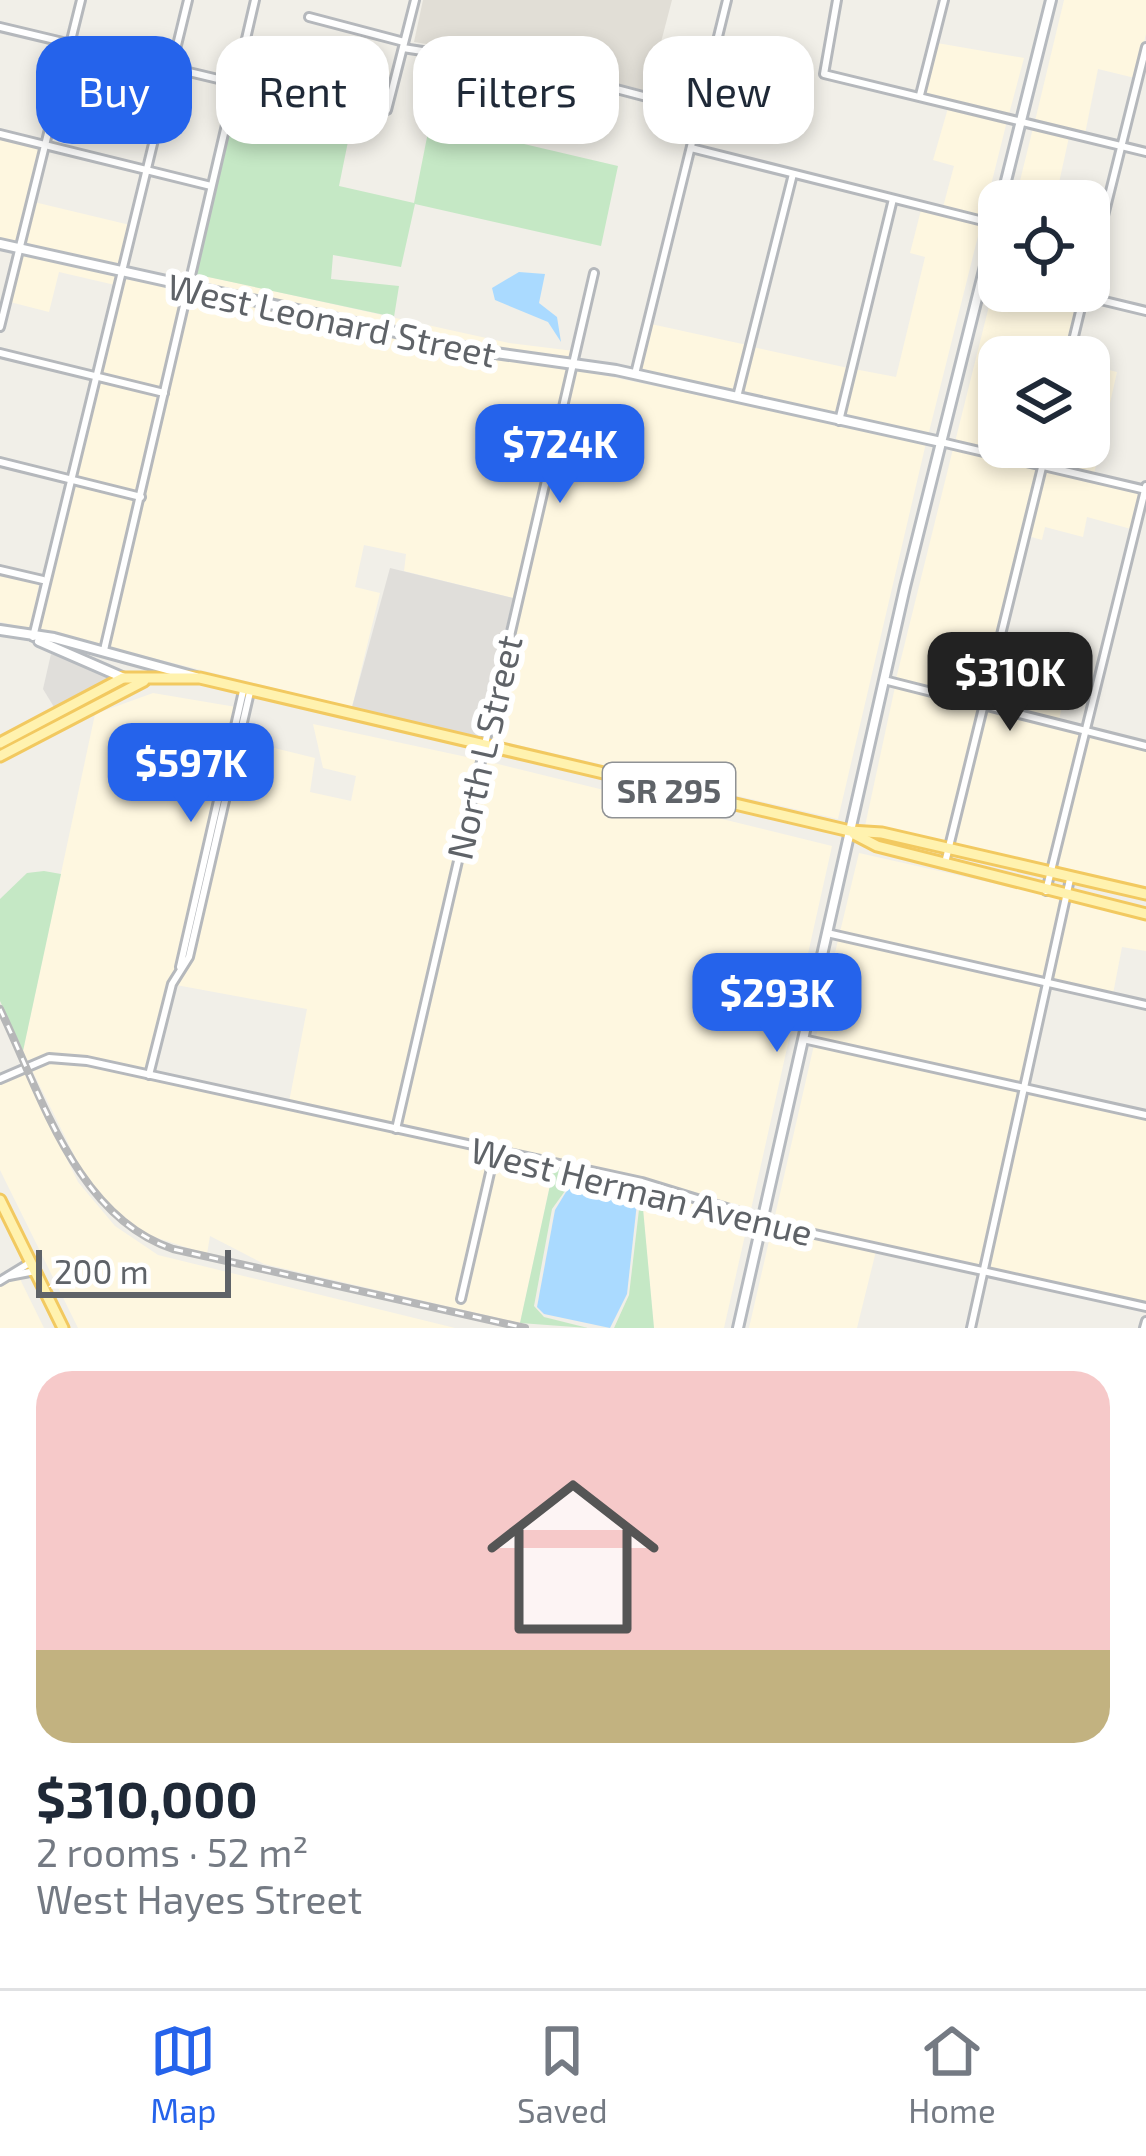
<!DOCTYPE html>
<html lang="en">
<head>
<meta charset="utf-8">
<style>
	body { margin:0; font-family:"Exo 2",sans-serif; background:#f6f6f7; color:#1f2937; height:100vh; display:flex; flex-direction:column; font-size:45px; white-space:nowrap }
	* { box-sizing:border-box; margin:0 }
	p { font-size:39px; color:#747a83 }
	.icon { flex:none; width:66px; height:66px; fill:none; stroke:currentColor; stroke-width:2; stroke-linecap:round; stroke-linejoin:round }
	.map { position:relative; height:1328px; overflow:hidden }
	.sheet { display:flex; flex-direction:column; background:#fff; flex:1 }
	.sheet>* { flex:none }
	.top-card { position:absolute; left:36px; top:36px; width:1074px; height:108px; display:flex; gap:24px }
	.controls { position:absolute; left:978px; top:180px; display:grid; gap:24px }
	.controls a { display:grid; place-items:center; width:132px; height:132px; border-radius:24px; background:#fff; box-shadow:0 6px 18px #0003; font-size:60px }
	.scale { position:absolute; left:36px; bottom:30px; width:195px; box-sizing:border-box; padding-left:12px; border:6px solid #5f6368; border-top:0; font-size:33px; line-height:42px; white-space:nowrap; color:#5f6368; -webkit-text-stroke:9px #fff; paint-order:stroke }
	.price { position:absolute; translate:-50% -102px; padding:0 27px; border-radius:24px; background:#2563eb; color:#fff; font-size:39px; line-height:78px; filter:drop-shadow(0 3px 6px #0008) }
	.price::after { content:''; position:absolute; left:50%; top:72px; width:36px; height:27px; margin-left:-18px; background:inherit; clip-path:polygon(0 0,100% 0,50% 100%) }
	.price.current { background:#222; color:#fff }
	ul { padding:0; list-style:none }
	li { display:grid; align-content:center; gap:24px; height:636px; padding:0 36px }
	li+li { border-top:3px solid #e0e1e3 }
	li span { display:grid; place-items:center; height:372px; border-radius:36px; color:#555 }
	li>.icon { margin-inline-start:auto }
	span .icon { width:216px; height:216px; fill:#fffc; stroke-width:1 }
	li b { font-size:51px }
	.tag { padding:0 42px; border-radius:36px; background:#fff; box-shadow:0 6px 18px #0003; font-size:42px; line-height:108px }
	.tag.current { background:#2563eb; color:#fff }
	.menu { display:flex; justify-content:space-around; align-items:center; height:168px; border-top:3px solid #e0e1e3; background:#fff; font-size:33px; color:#747a83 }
	.menu a { display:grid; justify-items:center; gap:6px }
	.menu .current { color:#2563eb }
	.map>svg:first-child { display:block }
</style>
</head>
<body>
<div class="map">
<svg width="1146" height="1328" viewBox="0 0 1146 1328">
	<rect width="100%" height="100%" fill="#f1efe8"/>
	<g fill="#fef7e0">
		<path d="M 1064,0 L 1146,0 L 1146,34 L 1135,78 L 1098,69 L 1085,134 L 1035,121 Z"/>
		<path d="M 937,43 L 1024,58 L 1009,114 L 923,94 Z"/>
		<path d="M 948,108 L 1007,121 L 983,217 L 943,207 L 954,166 L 933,160 Z"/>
		<path d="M 1033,128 L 1069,137 L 1055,201 L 1015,201 Z"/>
		<path d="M 0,138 L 41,148 L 17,245 L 0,241 Z"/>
		<path d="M 34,202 L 130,225 L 119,270 L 23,246 Z"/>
		<path d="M 921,210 L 981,224 L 928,436 L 843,418 L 854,369 L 896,377 L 925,257 L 910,253 Z"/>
		<path d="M 22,254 L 118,277 L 115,285 L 59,272 L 49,312 L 10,302 Z"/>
		<path d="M 196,274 L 509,343 L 574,351 L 570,361 L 481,347 L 193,282 Z"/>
		<path d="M 996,278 L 999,291 L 1047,291 L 1080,299 L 1066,357 L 999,357 L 999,447 L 1043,447 L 1040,461 L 955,442 Z"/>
		<path d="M 124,279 L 185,289 L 162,389 L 98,374 Z"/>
		<path d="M 192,289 L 480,355 L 568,368 L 513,598 L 404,571 L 406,554 L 364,545 L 355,587 L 380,593 L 352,707 L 108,647 Z"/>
		<path d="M 651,324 L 747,345 L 734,394 L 639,372 Z"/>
		<path d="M 753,347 L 848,368 L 836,417 L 741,395 Z"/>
		<path d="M 1089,365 L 1117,372 L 1094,474 L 1046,463 L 1050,447 L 1089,447 Z"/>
		<path d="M 574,369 L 926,443 L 838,819 L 487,738 Z"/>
		<path d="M 96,381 L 160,396 L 139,492 L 72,476 Z"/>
		<path d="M 953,449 L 1038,469 L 981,701 L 896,679 Z"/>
		<path d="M 1044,470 L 1141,493 L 1131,529 L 1087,517 L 1083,537 L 1045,527 L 1042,540 L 1028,536 Z"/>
		<path d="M 70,484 L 137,499 L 102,646 L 37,631 Z"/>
		<path d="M 0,574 L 39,583 L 31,629 L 0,622 Z"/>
		<path d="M 1013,596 L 1004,636 L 1049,648 L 1041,676 L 1067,684 L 1059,720 L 987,703 Z"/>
		<path d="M 895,687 L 979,708 L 946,844 L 865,826 Z"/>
		<path d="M 153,693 L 236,707 L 177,968 L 147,1070 L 65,1054 L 28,1061 L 23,1051 L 95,714 Z"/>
		<path d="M 985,710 L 1081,734 L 1048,867 L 952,845 Z"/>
		<path d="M 313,724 L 476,759 L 394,1125 L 289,1102 L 307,1009 L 176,985 L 153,1072 L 175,986 L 192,958 L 242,740 L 315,758 L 310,792 L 351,801 L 356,776 L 323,768 Z"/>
		<path d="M 1088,735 L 1146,750 L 1146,890 L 1055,869 Z"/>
		<path d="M 482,760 L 832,846 L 750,1214 L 643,1178 L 400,1126 Z"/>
		<path d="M 859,853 L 1064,899 L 1046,978 L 840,932 Z"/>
		<path d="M 1070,901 L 1146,918 L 1146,951 L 1122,947 L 1113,994 L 1052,980 Z"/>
		<path d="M 838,940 L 1044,986 L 1022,1083 L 816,1037 Z"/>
		<path d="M 814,1045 L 1020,1090 L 981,1266 L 774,1220 Z"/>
		<path d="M 50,1062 L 73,1062 L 491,1154 L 458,1302 L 464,1302 L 497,1155 L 554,1167 L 520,1323 L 264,1264 L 210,1236 L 207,1254 L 145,1234 L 104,1201 L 84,1175 L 31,1068 Z"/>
		<path d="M 24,1071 L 78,1182 L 115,1226 L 158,1255 L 455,1328 L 78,1328 L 0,1170 L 0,1083 Z"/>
		<path d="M 1027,1092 L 1146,1119 L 1146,1303 L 987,1267 Z"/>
		<path d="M 558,1168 L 641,1186 L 748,1222 L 724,1328 L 654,1328 L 641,1188 Z"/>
		<path d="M 772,1228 L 876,1251 L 857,1328 L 749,1328 Z"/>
		<path d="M 20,1279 L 44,1328 L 0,1328 L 0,1285 Z"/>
	</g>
	<g fill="#e0deda">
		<path d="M 390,568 L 513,598 L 481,737 L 352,707 Z"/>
		<path d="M 51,654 L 91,667 L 111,677 L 54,707 L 43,689 Z"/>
	</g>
	<path fill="#e1ded6" d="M 423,0 L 672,0 L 648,92 L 522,59 L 414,42 Z"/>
	<g fill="#c5e8c5">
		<path d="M 238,88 L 355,107 L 339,186 L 414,203 L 430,122 L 618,166 L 601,246 L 415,204 L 401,267 L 333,255 L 331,279 L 399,286 L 394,317 L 194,274 Z"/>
		<path d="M 44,871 L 61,874 L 23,1051 L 0,1001 L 0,899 L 27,873 Z"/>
		<path d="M 554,1167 L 641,1187 L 654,1328 L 614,1328 L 629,1295 L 640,1201 L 631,1195 L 570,1184 L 552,1209 L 534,1306 L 544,1317 L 588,1328 L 520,1323 Z"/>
	</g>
	<g fill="#aadaff">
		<path d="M 519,272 L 545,274 L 539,303 L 557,317 L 561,342 L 548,322 L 495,300 L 492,288 Z"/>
		<path d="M 569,1187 L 637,1203 L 627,1294 L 610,1328 L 544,1314 L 537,1307 L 555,1210 Z"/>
	</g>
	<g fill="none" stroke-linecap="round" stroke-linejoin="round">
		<defs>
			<g id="street">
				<path d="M 837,0 L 824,74 L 1146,152"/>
				<path d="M 309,17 L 404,42"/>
				<path d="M 0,27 L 235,83 L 387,110 L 415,0"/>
				<path d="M 403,48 L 544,70 L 700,111"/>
				<path d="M 920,95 L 944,0"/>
				<path d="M 0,134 L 211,186"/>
				<path d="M 691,148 L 995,224"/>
				<path d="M 984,271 L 999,275"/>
				<path d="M 1089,276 L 1146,47"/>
				<path d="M 1063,291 L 1146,311"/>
				<path d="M 0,327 L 81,0"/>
				<path d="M 0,353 L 164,393"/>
				<path d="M 1069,357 L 1085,291"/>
				<path d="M 635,374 L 727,0"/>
				<path d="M 737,397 L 793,174"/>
				<path d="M 839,421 L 893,199"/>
				<path d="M 941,442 L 1146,490"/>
				<path d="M 0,462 L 141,497"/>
				<path d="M 0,570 L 43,580"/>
				<path d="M 33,637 L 188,0"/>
				<path d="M 104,650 L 255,0"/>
				<path d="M 884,680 L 1146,746"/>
				<path d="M 945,863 L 1047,447"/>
				<path d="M 1046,891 L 1146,486"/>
				<path d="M 827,933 L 1146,1005"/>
				<path d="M 180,967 L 243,691"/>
				<path d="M 803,1039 L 1146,1115"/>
				<path d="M 149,1075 L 172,984 L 189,957 L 250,692"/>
				<path d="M 0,1079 L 49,1058 L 87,1061 L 642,1182 L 801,1231 L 1146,1307"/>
				<path d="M 396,1129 L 594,273"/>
				<path d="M 9,1276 L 35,1271"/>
				<path d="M 0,1281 L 31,1262"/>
				<path d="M 461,1299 L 495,1151"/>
				<path d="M 971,1328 L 1070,879"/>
				<path d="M 1144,1328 L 1146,1321"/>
			</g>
			<g id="secondary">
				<path d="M 1001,201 L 1051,0"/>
				<path d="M 0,244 L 481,351 L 616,370 L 941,442"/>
				<path d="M 0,630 L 54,638 L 196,677"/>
				<path d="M 39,641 L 124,678"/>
				<path d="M 738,1328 L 905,587 L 999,210"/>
			</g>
			<g id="primary">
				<path d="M 0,743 L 123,678 L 200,678 L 850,831 L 882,833 L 1146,894"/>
				<path d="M 0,756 L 144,681"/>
				<path d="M 854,834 L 877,846 L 1146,914"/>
				<path d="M 0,1200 L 63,1328"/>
			</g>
		</defs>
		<use href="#street" stroke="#b5b8bc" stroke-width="12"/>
		<use href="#secondary" stroke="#b6babf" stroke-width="14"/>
		<use href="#primary" stroke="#f2c960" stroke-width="15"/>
		<use href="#street" stroke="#fff" stroke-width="6"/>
		<use href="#secondary" stroke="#fff" stroke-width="8"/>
		<use href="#primary" stroke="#fff2af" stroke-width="9"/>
		<defs>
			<path id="rail" d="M 0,1009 C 41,1094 76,1217 173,1249 L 525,1328"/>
		</defs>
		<use href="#rail" stroke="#b6b7b8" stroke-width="8"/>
		<use href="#rail" stroke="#fff" stroke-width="3" stroke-dasharray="9" stroke-linecap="butt"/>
	</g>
	<g text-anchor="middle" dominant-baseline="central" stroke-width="12" stroke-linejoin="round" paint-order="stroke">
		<rect fill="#fff" stroke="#8f9295" stroke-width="3" x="603" y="763" width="132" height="54" rx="9"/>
		<g font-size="33" font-weight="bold" fill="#5f6368">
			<text x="669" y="790">SR 295</text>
		</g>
		<g font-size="36" fill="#5f6368" stroke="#fff">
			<text transform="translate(332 319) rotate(12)">West Leonard Street</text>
			<text transform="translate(483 747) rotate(-77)">North L Street</text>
			<text transform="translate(642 1190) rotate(14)">West Herman Avenue</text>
		</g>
	</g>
</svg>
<div class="controls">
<a><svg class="icon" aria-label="locate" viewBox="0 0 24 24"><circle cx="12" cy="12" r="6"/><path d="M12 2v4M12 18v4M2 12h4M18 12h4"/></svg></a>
<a><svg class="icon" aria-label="layers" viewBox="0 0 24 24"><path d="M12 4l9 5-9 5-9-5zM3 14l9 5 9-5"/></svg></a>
</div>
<div class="scale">200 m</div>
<b class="price" style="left:560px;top:506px">$724K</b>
<b class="price current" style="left:1010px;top:734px">$310K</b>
<b class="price" style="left:191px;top:825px">$597K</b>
<b class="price" style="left:777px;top:1055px">$293K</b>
<div class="top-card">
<a class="tag current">Buy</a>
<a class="tag">Rent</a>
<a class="tag">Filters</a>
<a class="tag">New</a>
</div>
</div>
<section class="sheet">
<ul>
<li><span style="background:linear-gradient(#f6c9c9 75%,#c2b280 0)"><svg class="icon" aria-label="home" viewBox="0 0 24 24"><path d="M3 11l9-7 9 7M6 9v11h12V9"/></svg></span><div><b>$310,000</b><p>2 rooms · 52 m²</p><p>West Hayes Street</p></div></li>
</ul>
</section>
<nav class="menu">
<a class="current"><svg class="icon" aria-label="map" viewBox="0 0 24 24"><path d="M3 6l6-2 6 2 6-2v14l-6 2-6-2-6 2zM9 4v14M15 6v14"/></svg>Map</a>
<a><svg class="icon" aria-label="saved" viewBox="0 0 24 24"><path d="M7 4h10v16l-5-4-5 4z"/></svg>Saved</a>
<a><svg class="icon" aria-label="home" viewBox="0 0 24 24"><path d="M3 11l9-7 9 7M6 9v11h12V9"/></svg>Home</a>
</nav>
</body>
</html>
